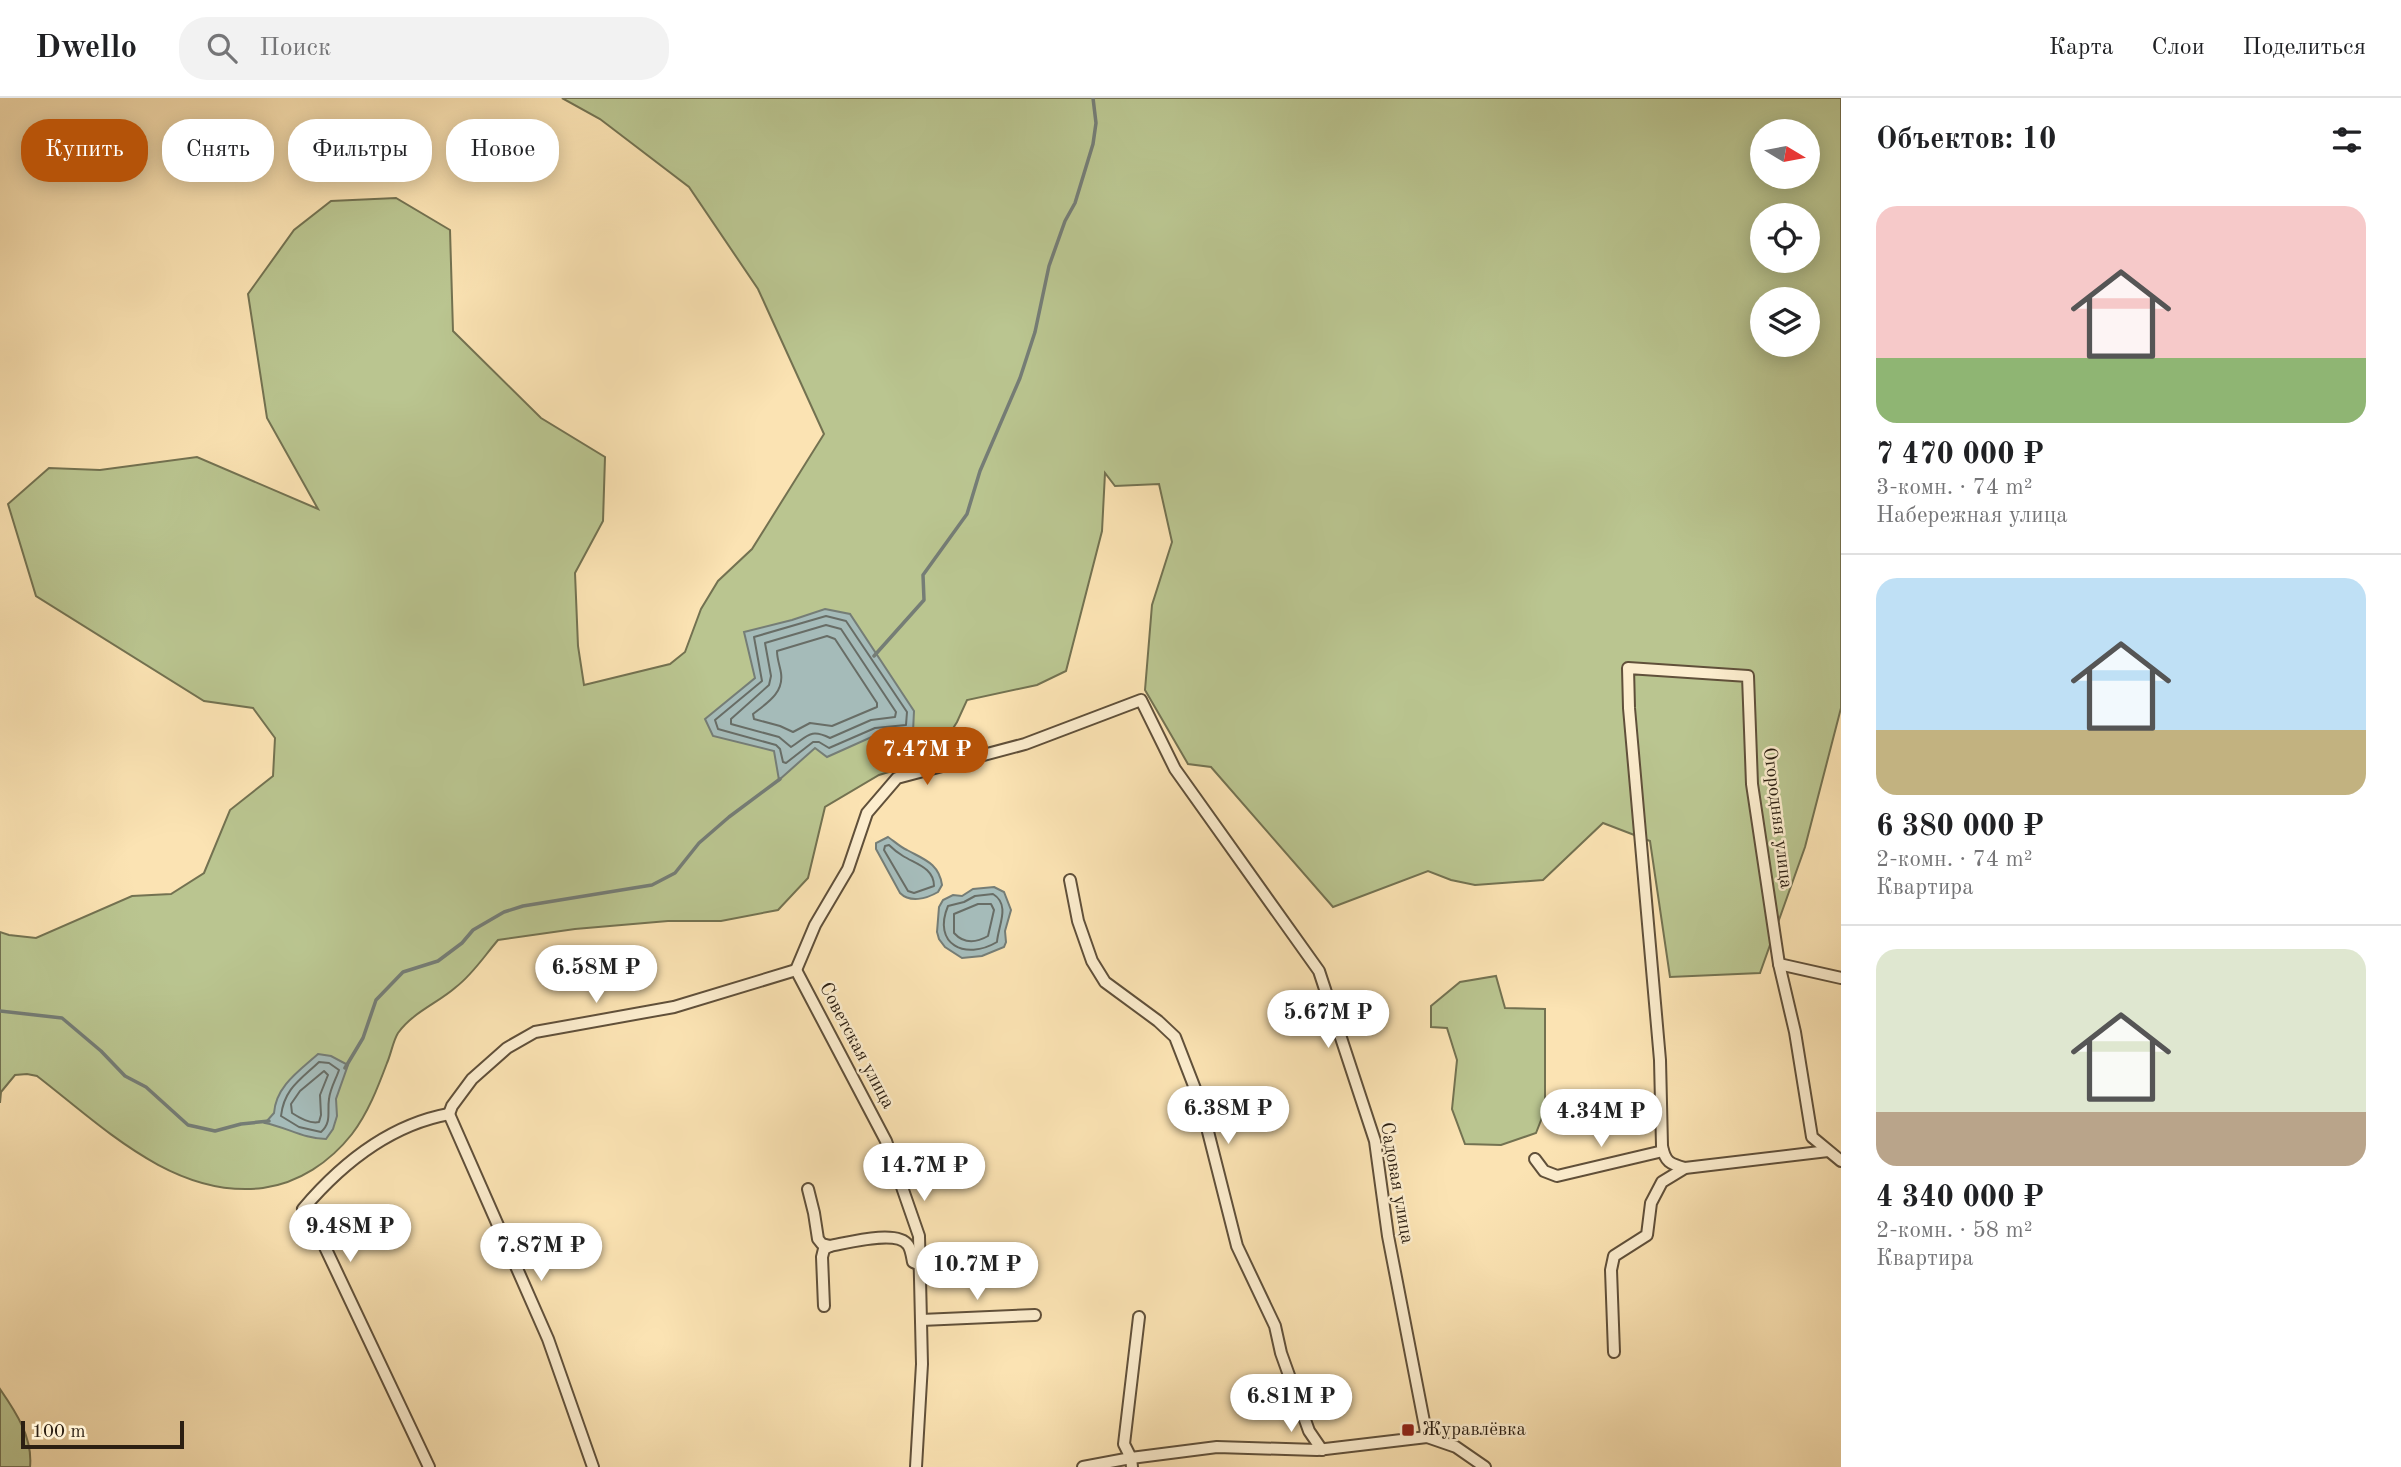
<!DOCTYPE html>
<html lang="ru">
<head>
<meta charset="utf-8">
<style>
	body { margin:0; font-family:"Old Standard TT",serif; background:#f2f2f2; color:#202124; height:100vh; display:flex; flex-direction:column; font-size:26px; white-space:nowrap }
	* { box-sizing:border-box; margin:0 }
	p { font-size:23px; color:#757577 }
	.icon { flex:none; width:38px; height:38px; fill:none; stroke:currentColor; stroke-width:2; stroke-linecap:round; stroke-linejoin:round }
	.map { position:relative; flex:1; overflow:hidden }
	.details { display:flex; flex-direction:column; background:#fff; width:560px }
	.details>* { flex:none }
	.top-card { position:absolute; left:21px; top:21px; width:665px; height:63px; display:flex; gap:14px }
	.needle { width:46px; rotate:100deg }
	.buttons { position:absolute; left:1750px; top:21px; display:grid; gap:14px }
	.buttons a { display:grid; place-items:center; width:70px; height:70px; border-radius:50%; background:#fff; box-shadow:0 4px 18px #0003; font-size:35px }
	.scale { position:absolute; left:21px; bottom:18px; width:163px; box-sizing:border-box; padding-left:7px; border:4px solid #2c1f12; border-top:0; font-size:19px; line-height:24px; white-space:nowrap; color:#2c1f12; -webkit-text-stroke:5px #fcedce; paint-order:stroke }
	.price { position:absolute; translate:-50% -60px; padding:0 16px; border-radius:24px; background:#fff; color:#222; font-size:23px; line-height:46px; filter:drop-shadow(0 2px 4px #0008) }
	.price::after { content:''; position:absolute; left:50%; top:42px; width:21px; height:16px; margin-left:-10px; background:inherit; clip-path:polygon(0 0,100% 0,50% 100%) }
	.price.current { background:#b45309; color:#fff }
	ul { padding:0; list-style:none }
	li { display:grid; align-content:center; gap:14px; height:371px; padding:0 35px }
	li+li { border-top:2px solid #e0e0e0 }
	li span { display:grid; place-items:center; height:217px; border-radius:21px; color:#555 }
	li>.icon { margin-inline-start:auto }
	span .icon { width:126px; height:126px; fill:#fffc; stroke-width:1 }
	li b { font-size:30px }
	h2 { display:flex; justify-content:space-between; align-items:center; height:84px; padding:0 35px; font-size:30px }
	.chip { padding:0 24px; border-radius:28px; background:#fff; box-shadow:0 4px 18px #0003; font-size:24px; line-height:63px }
	.chip.current { background:#b45309; color:#fff }
	header { display:flex; align-items:center; gap:42px; box-sizing:border-box; height:98px; padding:0 35px; background:#fff; border-bottom:2px solid #e0e0e0 }
	header strong { font-size:33px }
	nav { display:flex; gap:38px; margin-inline-start:auto; font-size:24px }
	.search { width:490px; height:63px; background:#f2f2f2; display:flex; align-items:center; gap:18px; box-sizing:border-box; padding:0 24px; border-radius:28px; color:#757577; font-size:26px }
	main { display:flex; flex:1; min-height:0 }
	.map>svg:first-child { display:block }
</style>
</head>
<body>
<header>
<strong>Dwello</strong>
<div class="search"><svg class="icon" aria-label="search" viewBox="0 0 24 24"><circle cx="10" cy="10" r="6"/><path d="M15 15l6 6"/></svg>Поиск</div>
<nav><a>Карта</a><a>Слои</a><a>Поделиться</a></nav>
</header>
<main>
<div class="map">
<svg width="1841" height="1369" viewBox="0 0 1841 1369">
	<rect width="100%" height="100%" fill="#fbe3b3"/>
	<filter id="stains"><feTurbulence type="fractalNoise" baseFrequency=".00286" numOctaves="4"/><feColorMatrix values="0 0 0 0 .2 0 0 0 0 .09 0 0 0 0 .02 0 0 0 .5 -.17"/></filter>
	<radialGradient id="worn" r=".72"><stop offset=".6" stop-color="#630" stop-opacity="0"/><stop offset="1" stop-color="#630" stop-opacity=".3"/></radialGradient>
	<g fill="#bac590" stroke="#737251" stroke-width="2" fill-rule="evenodd">
		<path d="M 562,0 L 1841,0 L 1841,610 L 1805,749 L 1760,875 L 1670,879 L 1650,743 L 1603,725 L 1543,782 L 1475,787 L 1451,782 L 1428,773 L 1333,809 L 1211,669 L 1188,666 L 1145,592 L 1152,507 L 1172,444 L 1159,386 L 1115,388 L 1105,375 L 1102,433 L 1066,573 L 1037,587 L 967,602 L 957,624 L 945,643 L 933,654 L 915,666 L 879,677 L 825,709 L 808,780 L 778,812 L 721,823 L 668,823 L 575,831 L 498,842 C 485,857 473,876 456,889 C 438,905 413,914 398,935 C 393,943 391,956 387,965 C 378,989 368,1015 352,1036 C 330,1064 299,1085 263,1090 C 174,1101 102,1028 37,978 L 27,976 L 15,977 L 1,994 L 0,1005 L 0,834 L 9,837 L 36,840 L 132,798 L 171,796 L 204,775 L 230,712 L 273,678 L 275,640 L 253,610 L 204,603 L 36,498 L 8,406 L 49,370 L 100,372 L 197,359 L 318,411 L 267,320 L 248,196 L 294,132 L 331,103 L 396,100 L 450,132 L 453,233 L 541,320 L 605,359 L 603,423 L 575,475 L 578,548 L 584,587 L 670,566 L 685,554 L 701,511 L 718,483 L 752,451 L 824,336 L 758,191 L 689,89 L 600,21 ZM 1762,33 L 1808,33 L 1808,79 L 1762,79 ZM 1762,117 L 1808,117 L 1808,163 L 1762,163 ZM 1762,201 L 1808,201 L 1808,247 L 1762,247 Z"/>
		<path d="M 1496,878 L 1505,910 L 1545,911 L 1545,1012 L 1536,1035 L 1501,1047 L 1465,1046 L 1452,1011 L 1457,962 L 1447,930 L 1431,929 L 1431,908 L 1460,884 Z"/>
		<path d="M 0,1291 C 16,1314 33,1340 30,1369 L 0,1369 Z"/>
	</g>
	<g fill="#a5bbb9" stroke="#757d76" stroke-width="2">
		<path d="M 825,511 L 850,516 L 914,613 L 913,634 L 876,637 L 827,659 L 815,650 L 779,682 L 774,653 L 713,638 L 705,621 L 755,580 L 744,534 L 792,522 Z"/>
		<path d="M 888,739 C 894,743 900,749 907,752 C 923,761 939,765 942,787 L 938,794 C 926,801 910,805 900,795 L 876,751 L 876,745 Z"/>
		<path d="M 994,789 L 1004,794 L 1011,812 L 1005,833 L 1006,844 L 1004,849 L 982,858 L 962,860 L 945,849 L 939,841 L 937,834 L 939,809 L 943,802 L 953,797 L 962,798 L 973,791 Z"/>
		<path d="M 318,956 L 331,958 L 348,967 L 336,1001 L 337,1018 L 333,1031 L 326,1041 C 304,1041 286,1029 265,1025 L 274,1015 C 276,988 299,973 318,956 Z"/>
	</g>
	<g fill="none" stroke-linecap="round" stroke-linejoin="round">
		<g stroke="#686d66" stroke-width="2">
			<path d="M 826,518 L 846,523 L 907,614 L 906,627 L 875,630 L 829,650 L 819,644 L 813,644 L 786,665 L 783,664 L 780,651 L 776,647 L 718,631 L 715,622 L 762,583 L 754,539 Z"/>
			<path d="M 826,527 L 841,531 L 896,614 L 895,619 L 871,622 L 830,640 C 810,630 808,638 791,649 L 779,639 L 731,626 L 731,621 L 769,587 L 771,578 L 765,545 Z"/>
			<path d="M 827,538 L 835,541 L 877,605 L 877,609 L 832,628 L 810,625 L 793,634 L 780,628 L 754,621 L 753,616 C 767,605 784,595 781,575 C 780,568 777,561 777,553 Z"/>
			<path d="M 885,748 L 889,747 C 893,751 898,755 903,758 C 916,766 934,770 934,788 L 914,795 L 908,793 L 884,752 Z"/>
			<path d="M 993,796 C 1011,807 998,828 997,844 C 965,863 932,846 948,808 L 964,804 L 975,798 Z"/>
			<path d="M 978,806 L 991,806 L 994,812 L 988,838 C 976,845 964,846 954,835 L 954,816 Z"/>
			<path d="M 319,964 L 329,965 L 339,972 C 336,981 330,991 329,1001 C 327,1014 332,1024 321,1034 L 299,1029 L 281,1018 C 284,991 300,982 319,964 Z"/>
			<path d="M 324,973 L 328,977 L 320,997 L 321,1017 L 319,1024 C 310,1026 300,1020 292,1015 L 291,1006 L 300,993 Z"/>
		</g>
		<g stroke="#757d76" stroke-width="3.5">
			<path d="M 874,558 L 924,502 L 923,477 L 967,416 L 980,373 L 1020,280 L 1035,234 L 1049,168 L 1065,123 L 1075,105 L 1093,46 L 1096,25 L 1093,0"/>
			<path d="M 0,913 L 62,920 L 101,953 L 125,978 L 146,989 L 188,1027 L 215,1033 L 241,1026 L 269,1023"/>
			<path d="M 345,970 L 363,940 L 376,902 L 403,874 L 438,863 L 462,845 L 473,832 L 504,814 L 523,808 L 652,787 L 675,775 L 699,745 L 729,719 L 780,681"/>
		</g>
		<defs>
			<g id="minor">
				<path d="M 1070,782 L 1078,823 L 1092,863 L 1105,884 L 1158,923 L 1175,939 L 1201,1006 L 1237,1148 L 1275,1228 L 1281,1255 L 1309,1333 L 1322,1352"/>
				<path d="M 1779,866 L 1841,880"/>
				<path d="M 796,872 L 815,827 L 848,771 L 867,715 L 897,680 L 1025,646 L 1141,602 L 1175,671 L 1319,873 L 1375,1043 L 1388,1138 L 1427,1339"/>
				<path d="M 796,872 L 886,1043 L 919,1138 L 922,1266 L 916,1369"/>
				<path d="M 449,1016 L 452,1008 L 472,981 L 507,950 L 535,934 L 674,909 L 796,872"/>
				<path d="M 449,1016 L 548,1241 L 593,1369"/>
				<path d="M 1535,1061 L 1544,1073 L 1557,1078 L 1663,1053"/>
				<path d="M 1685,1070 C 1670,1066 1665,1064 1662,1048 L 1660,962 L 1629,610 L 1628,570 L 1748,578 L 1752,686 L 1779,866 L 1795,934 L 1812,1039 L 1841,1063"/>
				<path d="M 808,1091 L 814,1115 L 818,1141 L 822,1146 L 830,1148 C 847,1145 897,1131 908,1147 C 911,1151 912,1159 913,1164 L 920,1167"/>
				<path d="M 824,1208 L 822,1159 L 824,1151 L 830,1148"/>
				<path d="M 921,1222 L 1035,1217"/>
				<path d="M 1614,1254 L 1611,1172 L 1614,1158 L 1647,1137 L 1651,1105 L 1662,1084 L 1685,1070 L 1828,1053"/>
				<path d="M 429,1369 L 324,1147 L 303,1111 C 342,1065 389,1027 449,1016"/>
				<path d="M 1083,1369 L 1131,1360 L 1217,1349 L 1317,1352 L 1427,1339 L 1456,1349 L 1485,1369"/>
				<path d="M 1132,1369 L 1131,1360 L 1124,1346 L 1139,1219"/>
			</g>
		</defs>
		<use href="#minor" stroke="#60503a" stroke-width="14"/>
		<use href="#minor" stroke="#fcedce" stroke-width="10"/>
	</g>
	<rect fill="#8f2418" stroke="#fcedce" stroke-width="2.5" x="1401" y="1325" width="14" height="14" rx="3.5"/>
	<g text-anchor="middle" dominant-baseline="central" stroke-width="5" stroke-linejoin="round" paint-order="stroke">
		<g font-size="19" fill="#2c1f12" stroke="#fcedce">
			<text transform="translate(1777 720) rotate(83)">Огородняя улица</text>
			<text transform="translate(856 948) rotate(62)">Советская улица</text>
			<text transform="translate(1396 1085) rotate(80)">Садовая улица</text>
		</g>
		<g font-size="19" fill="#2c1f12" stroke="#fcedce" text-anchor="start">
			<text x="1422" y="1332">Журавлёвка</text>
		</g>
	</g>
	<rect width="100%" height="100%" filter="url(#stains)"/>
	<rect width="100%" height="100%" fill="url(#worn)"/>
</svg>
<div class="buttons">
<a><svg class="needle" viewBox="-14 -14 28 28"><path d="M0-13l5 13h-10z" fill="#e53935"/><path d="M0 13l5-13h-10z" fill="#757577"/></svg></a>
<a><svg class="icon" aria-label="locate" viewBox="0 0 24 24"><circle cx="12" cy="12" r="6"/><path d="M12 2v4M12 18v4M2 12h4M18 12h4"/></svg></a>
<a><svg class="icon" aria-label="layers" viewBox="0 0 24 24"><path d="M12 4l9 5-9 5-9-5zM3 14l9 5 9-5"/></svg></a>
</div>
<div class="scale">100 m</div>
<b class="price current" style="left:927px;top:689px">7.47M ₽</b>
<b class="price" style="left:596px;top:907px">6.58M ₽</b>
<b class="price" style="left:1328px;top:952px">5.67M ₽</b>
<b class="price" style="left:1228px;top:1048px">6.38M ₽</b>
<b class="price" style="left:1601px;top:1051px">4.34M ₽</b>
<b class="price" style="left:924px;top:1105px">14.7M ₽</b>
<b class="price" style="left:350px;top:1166px">9.48M ₽</b>
<b class="price" style="left:541px;top:1185px">7.87M ₽</b>
<b class="price" style="left:977px;top:1204px">10.7M ₽</b>
<b class="price" style="left:1291px;top:1336px">6.81M ₽</b>
<div class="top-card">
<a class="chip current">Купить</a>
<a class="chip">Снять</a>
<a class="chip">Фильтры</a>
<a class="chip">Новое</a>
</div>
</div>
<section class="details">
<h2>Объектов: 10<svg class="icon" aria-label="filters" viewBox="0 0 24 24"><path d="M4 7h16M4 17h16"/><circle cx="9" cy="7" r="2"/><circle cx="15" cy="17" r="2"/></svg></h2>
<ul>
<li><span style="background:linear-gradient(#f6c9c9 70%,#8fb573 0)"><svg class="icon" aria-label="home" viewBox="0 0 24 24"><path d="M3 11l9-7 9 7M6 9v11h12V9"/></svg></span><div><b>7 470 000 ₽</b><p>3-комн. · 74 m²</p><p>Набережная улица</p></div></li>
<li><span style="background:linear-gradient(#bfe0f5 70%,#c2b280 0)"><svg class="icon" aria-label="home" viewBox="0 0 24 24"><path d="M3 11l9-7 9 7M6 9v11h12V9"/></svg></span><div><b>6 380 000 ₽</b><p>2-комн. · 74 m²</p><p>Квартира</p></div></li>
<li><span style="background:linear-gradient(#dfe7d0 75%,#b9a48a 0)"><svg class="icon" aria-label="home" viewBox="0 0 24 24"><path d="M3 11l9-7 9 7M6 9v11h12V9"/></svg></span><div><b>4 340 000 ₽</b><p>2-комн. · 58 m²</p><p>Квартира</p></div></li>
</ul>
</section>
</main>
</body>
</html>
